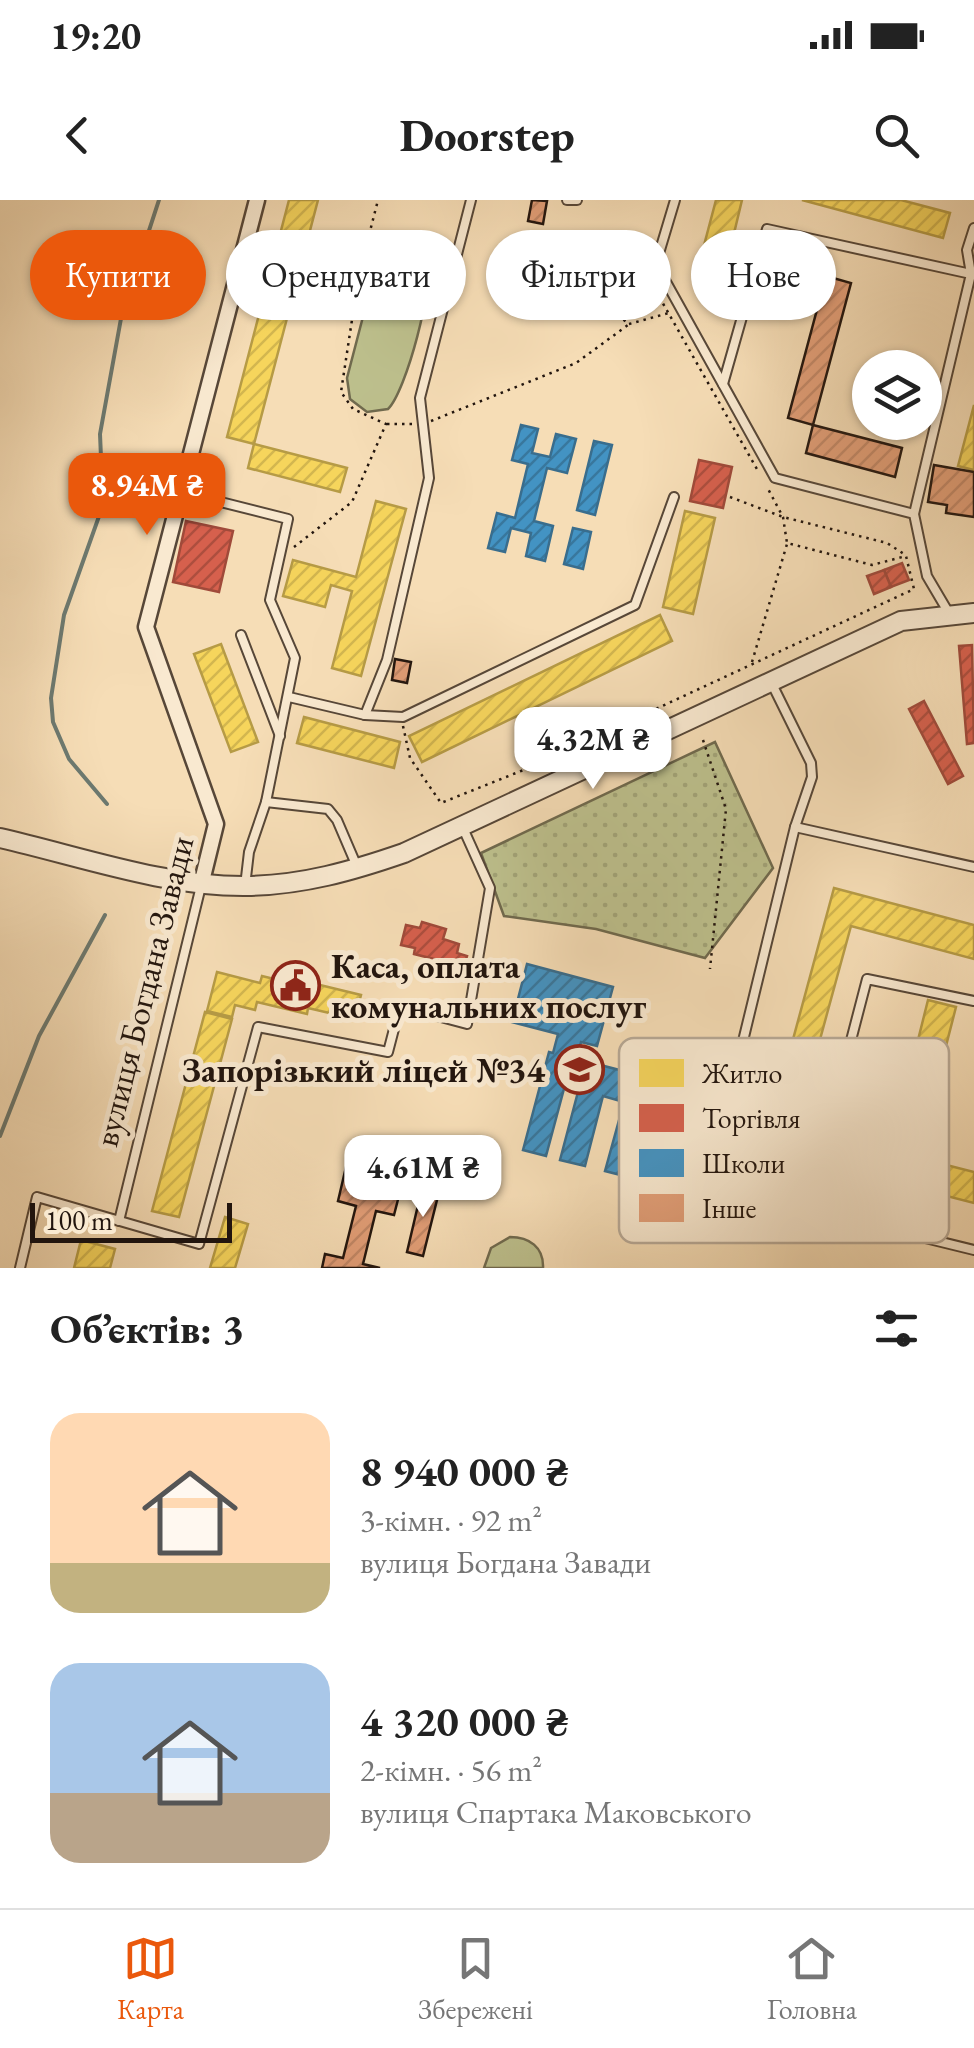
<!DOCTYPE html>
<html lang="uk">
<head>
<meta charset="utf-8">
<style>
	body { margin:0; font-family:"EB Garamond",serif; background:#f6f6f6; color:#222; height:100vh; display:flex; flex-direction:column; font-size:38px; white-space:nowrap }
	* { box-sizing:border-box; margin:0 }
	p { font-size:32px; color:#767676 }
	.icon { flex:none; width:55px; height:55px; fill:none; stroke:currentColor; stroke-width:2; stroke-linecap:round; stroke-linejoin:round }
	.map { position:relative; height:1068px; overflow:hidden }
	.sheet { display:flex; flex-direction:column; background:#fff; flex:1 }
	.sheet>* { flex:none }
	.top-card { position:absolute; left:30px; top:30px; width:915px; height:90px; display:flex; gap:20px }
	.buttons { position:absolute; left:852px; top:150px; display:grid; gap:20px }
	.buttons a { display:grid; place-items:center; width:90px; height:90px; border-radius:50%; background:#fff; box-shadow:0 2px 8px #0004; font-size:50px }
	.scale { position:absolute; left:30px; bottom:25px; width:202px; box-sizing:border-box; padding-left:10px; border:5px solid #22150e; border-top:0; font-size:28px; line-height:35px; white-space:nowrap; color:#22150e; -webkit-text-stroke:8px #f9e9d0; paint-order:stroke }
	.price { position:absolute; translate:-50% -85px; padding:0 22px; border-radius:20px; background:#fff; color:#222; font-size:32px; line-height:65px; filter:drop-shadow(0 2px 5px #0008) }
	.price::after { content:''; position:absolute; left:50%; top:60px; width:30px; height:22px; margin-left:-15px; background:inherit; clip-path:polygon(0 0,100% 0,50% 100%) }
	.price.current { background:#ea580c; color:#fff }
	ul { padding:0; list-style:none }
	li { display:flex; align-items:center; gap:30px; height:250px; padding:0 50px }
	li span { display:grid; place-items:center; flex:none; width:280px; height:200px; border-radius:30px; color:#555 }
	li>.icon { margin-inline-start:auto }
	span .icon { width:120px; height:120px; fill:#fffc; stroke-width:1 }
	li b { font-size:42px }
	h2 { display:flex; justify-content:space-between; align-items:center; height:120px; padding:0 50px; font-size:42px }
	.pill { padding:0 35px; border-radius:45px; background:#fff; box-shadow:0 2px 8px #0004; font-size:35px; line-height:90px }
	.pill.current { background:#ea580c; color:#fff }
	.status { display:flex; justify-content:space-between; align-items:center; height:70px; padding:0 50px; background:#fff; direction:ltr }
	.status svg { height:28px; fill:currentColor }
	header { display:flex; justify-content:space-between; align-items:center; height:130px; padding:0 50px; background:#fff; font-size:45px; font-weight:700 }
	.tabs { display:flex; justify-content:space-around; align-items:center; height:140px; border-top:2px solid #e0e0e0; background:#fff; font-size:28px; color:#767676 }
	.tabs a { display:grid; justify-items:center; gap:5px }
	.tabs .current { color:#ea580c }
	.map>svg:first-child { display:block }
</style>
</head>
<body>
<div class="status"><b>19:20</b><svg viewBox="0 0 49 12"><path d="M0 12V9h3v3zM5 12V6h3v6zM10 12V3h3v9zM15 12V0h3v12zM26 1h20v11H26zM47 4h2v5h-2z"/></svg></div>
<header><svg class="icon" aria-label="back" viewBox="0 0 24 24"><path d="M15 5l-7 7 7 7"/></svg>Doorstep<svg class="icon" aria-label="search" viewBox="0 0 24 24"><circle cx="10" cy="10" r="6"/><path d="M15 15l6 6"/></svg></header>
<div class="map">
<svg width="974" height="1068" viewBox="0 0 974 1068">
	<defs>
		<pattern id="park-dots" width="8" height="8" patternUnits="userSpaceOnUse" patternTransform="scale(2.5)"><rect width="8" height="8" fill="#bdc08d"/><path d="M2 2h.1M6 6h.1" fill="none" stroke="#a2a478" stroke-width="1.8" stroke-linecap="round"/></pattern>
		<pattern id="homes-hatch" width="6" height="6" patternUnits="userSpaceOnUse" patternTransform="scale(2.5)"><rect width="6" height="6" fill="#f6d55c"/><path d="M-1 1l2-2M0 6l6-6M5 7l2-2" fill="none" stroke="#d3b64f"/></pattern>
		<pattern id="shops-hatch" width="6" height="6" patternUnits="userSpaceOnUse" patternTransform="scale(2.5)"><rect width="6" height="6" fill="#d6604d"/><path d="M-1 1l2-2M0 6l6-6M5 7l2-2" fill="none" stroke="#ad4e3e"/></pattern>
		<pattern id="schools-hatch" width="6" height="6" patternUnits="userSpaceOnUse" patternTransform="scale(2.5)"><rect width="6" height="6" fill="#4393c3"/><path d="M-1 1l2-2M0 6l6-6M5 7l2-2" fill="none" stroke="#38779d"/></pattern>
		<pattern id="building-hatch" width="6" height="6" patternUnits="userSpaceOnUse" patternTransform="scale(2.5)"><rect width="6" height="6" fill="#e29e77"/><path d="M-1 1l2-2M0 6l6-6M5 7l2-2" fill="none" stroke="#c28766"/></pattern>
	</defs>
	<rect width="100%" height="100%" fill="#f6ddb6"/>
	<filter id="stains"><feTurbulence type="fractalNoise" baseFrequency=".002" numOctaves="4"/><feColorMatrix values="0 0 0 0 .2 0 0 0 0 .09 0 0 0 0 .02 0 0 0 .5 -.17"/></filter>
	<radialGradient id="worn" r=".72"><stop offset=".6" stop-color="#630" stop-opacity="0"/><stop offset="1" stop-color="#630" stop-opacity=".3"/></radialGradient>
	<g fill="#bdc08d" stroke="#706a4e" stroke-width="2.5">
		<path d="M 399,46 L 410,47 L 427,59 C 435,83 406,192 388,209 L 367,212 L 350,199 L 347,178 L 376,67 L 380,57 Z"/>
		<path d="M 510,1037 C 529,1037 544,1047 543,1068 L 484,1068 L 491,1048 Z"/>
	</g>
	<path fill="url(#park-dots)" stroke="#706a4e" stroke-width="2.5" d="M 715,542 L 773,668 L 705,758 L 596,729 L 504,716 L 481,653 Z"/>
	<g fill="url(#homes-hatch)" stroke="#b69b45" stroke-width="2.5">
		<path d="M 289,0 L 318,0 L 254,244 L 227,237 Z"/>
		<path d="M 716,0 L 742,0 L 724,75 L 698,68 Z"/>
		<path d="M 802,0 L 901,0 L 950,13 L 943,38 Z"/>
		<path d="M 974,205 L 974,270 L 958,266 Z"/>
		<path d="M 254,244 L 347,268 L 340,292 L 248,268 Z"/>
		<path d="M 376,301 L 406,309 L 361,476 L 332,468 L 352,391 L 331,385 L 325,407 L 283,396 L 293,360 L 356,377 Z"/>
		<path d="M 685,311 L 715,318 L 693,414 L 663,407 Z"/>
		<path d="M 660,415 L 672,441 L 422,562 L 409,536 Z"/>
		<path d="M 221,444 L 258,542 L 231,552 L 194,454 Z"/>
		<path d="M 304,517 L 400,542 L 394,568 L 297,543 Z"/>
		<path d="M 834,688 L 974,725 L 974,759 L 851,726 L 807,887 L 782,880 Z"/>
		<path d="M 217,772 L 260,783 L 262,776 L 315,789 L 316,784 L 361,795 L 355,819 L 308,808 L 307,814 L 257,802 L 255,810 L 235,805 L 232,817 L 207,811 Z"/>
		<path d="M 928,800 L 956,807 L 919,951 L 892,944 Z"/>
		<path d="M 205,812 L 232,819 L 179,1017 L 152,1011 Z"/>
		<path d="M 915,957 L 974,972 L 974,1003 L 908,986 Z"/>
		<path d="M 225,1017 L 248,1024 L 235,1068 L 210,1068 Z"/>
		<path d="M 81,1040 L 115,1049 L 110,1068 L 74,1068 Z"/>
	</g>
	<g fill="url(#shops-hatch)" stroke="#a04a3a" stroke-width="2.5">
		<path d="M 699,260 L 732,267 L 723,308 L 690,301 Z"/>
		<path d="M 186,321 L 233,331 L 219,392 L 173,382 Z"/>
		<path d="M 902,363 L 909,380 L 891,387 L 884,370 Z"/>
		<path d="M 884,370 L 891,387 L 874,394 L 867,376 Z"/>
		<path d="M 972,445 L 974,543 L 967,544 L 959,446 Z"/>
		<path d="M 924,501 L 963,576 L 948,584 L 909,509 Z"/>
		<path d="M 422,722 L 446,729 L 443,739 L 459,744 L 457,753 L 467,756 L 461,776 L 434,775 L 438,760 L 414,754 L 415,748 L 401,745 L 406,725 L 420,728 Z"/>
	</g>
	<g fill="url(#schools-hatch)" stroke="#396d8d" stroke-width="2.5">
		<path d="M 521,225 L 538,229 L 532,253 L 550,257 L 556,234 L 576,239 L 567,273 L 547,268 L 534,321 L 553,326 L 545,361 L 526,356 L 531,333 L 511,328 L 505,352 L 488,348 L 497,313 L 515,318 L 528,264 L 512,260 Z"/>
		<path d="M 594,241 L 612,245 L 595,315 L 577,310 Z"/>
		<path d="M 573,328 L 591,332 L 583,369 L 564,364 Z"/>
		<path d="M 527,764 L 613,787 L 597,846 L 581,842 L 577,859 L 697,890 L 672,987 L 650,982 L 668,913 L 650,908 L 632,978 L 605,971 L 624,902 L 603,896 L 585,966 L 560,960 L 579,888 L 565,885 L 546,956 L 523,950 L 549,852 L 553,853 L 558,834 L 512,822 Z"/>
	</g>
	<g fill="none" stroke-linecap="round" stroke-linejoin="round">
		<g stroke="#6c7970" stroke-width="4">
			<path d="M 107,604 L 69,559 L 53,522 L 51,498 L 64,415 L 103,305 L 100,234 L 122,113 L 159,0"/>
			<path d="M 0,936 L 39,836 L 105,715"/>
		</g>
	</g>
	<g fill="url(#building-hatch)" stroke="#22150e" stroke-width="2.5">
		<path d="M 532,0 L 547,1 L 543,24 L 528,21 Z"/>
		<path d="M 826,76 L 851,83 L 813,225 L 788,218 Z"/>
		<path d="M 813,225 L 902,248 L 895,277 L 806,253 Z"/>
		<path d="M 934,265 L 974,272 L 974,317 L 946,313 L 947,305 L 928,302 Z"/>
		<path d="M 395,459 L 411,462 L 407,483 L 392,480 Z"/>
		<path d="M 346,967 L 366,971 L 361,994 L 379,998 L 384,975 L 403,980 L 394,1015 L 376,1011 L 363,1064 L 380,1068 L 322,1068 L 325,1054 L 343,1058 L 356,1006 L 338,1001 Z"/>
		<path d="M 423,984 L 440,988 L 423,1056 L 407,1052 Z"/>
	</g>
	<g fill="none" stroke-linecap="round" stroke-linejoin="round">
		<defs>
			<g id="service">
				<path d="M 567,0 L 577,0"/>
				<path d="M 675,0 L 657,60 L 661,73 L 775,278 L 914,314 L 927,376 L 950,415"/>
				<path d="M 971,74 L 967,50 L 974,28"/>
				<path d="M 723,184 L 767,29 L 971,74 L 914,314"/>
				<path d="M 181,292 L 288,319 L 270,400 L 295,458 L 266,602 L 249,652 L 245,686"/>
				<path d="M 241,435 L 280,536"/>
				<path d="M 771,482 L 811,563 L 812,577 L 795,627 L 974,667"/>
				<path d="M 289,497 L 365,515 L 387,460 L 429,278 L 420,198 L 471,0"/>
				<path d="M 365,515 L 403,517 L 635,405 L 674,297"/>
				<path d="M 266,602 L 328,609 L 337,620 L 358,669"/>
				<path d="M 974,801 L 867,779 L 807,1009 L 974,1050"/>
				<path d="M 743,841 L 795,627"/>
				<path d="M 119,1021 L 201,686"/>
				<path d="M 20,1068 L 37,997 L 199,1044 L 258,827 L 388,852 L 400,806 L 467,824 L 490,688 L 462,626"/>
			</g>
			<path id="minor" d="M 202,681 L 216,624 L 146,427 L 257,0"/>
			<path id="tertiary" d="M 0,638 C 79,656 166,687 247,686 C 303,685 352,671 404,653 L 901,421 L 974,413"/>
		</defs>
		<use href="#service" stroke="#574738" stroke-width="12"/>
		<use href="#minor" stroke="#574738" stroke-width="19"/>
		<use href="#tertiary" stroke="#574738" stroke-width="22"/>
		<g stroke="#22150e" stroke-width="2.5" stroke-dasharray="2.5 5" stroke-linecap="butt">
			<path d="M 646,64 L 644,70 L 758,271"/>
			<path d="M 629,124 L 669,113"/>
			<path d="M 431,221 L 576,163 L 628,125 L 609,101 L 619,79 L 644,70"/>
			<path d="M 387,224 L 414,224"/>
			<path d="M 730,297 L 783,317 L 887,343 L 904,354"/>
			<path d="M 294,347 L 352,302 L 386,224 L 353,209 L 341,192 L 359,74 L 378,0"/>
			<path d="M 752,462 L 787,344"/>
			<path d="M 403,526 L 410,558 L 441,603 L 531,567 L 914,389 L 906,356 L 872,365 L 787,343 L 783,317 L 767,287"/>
			<path d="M 703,540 L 726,609 L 710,769"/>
		</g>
		<use href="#service" stroke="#f9e9d0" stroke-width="8"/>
		<use href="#minor" stroke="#f9e9d0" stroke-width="14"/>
		<use href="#tertiary" stroke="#f9e9d0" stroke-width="18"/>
	</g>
	<defs>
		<symbol id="civic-ring" viewBox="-11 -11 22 22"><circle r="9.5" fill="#f9e9d0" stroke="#8f2418" stroke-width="1.5"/><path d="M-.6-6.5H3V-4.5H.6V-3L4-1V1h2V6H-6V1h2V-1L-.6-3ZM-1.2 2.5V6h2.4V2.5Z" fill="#8f2418"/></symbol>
		<symbol id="school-ring" viewBox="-11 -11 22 22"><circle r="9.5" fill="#f9e9d0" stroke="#8f2418" stroke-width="1.5"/><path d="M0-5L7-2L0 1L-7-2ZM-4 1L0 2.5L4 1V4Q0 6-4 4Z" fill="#8f2418"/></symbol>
	</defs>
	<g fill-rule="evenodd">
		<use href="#civic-ring" x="268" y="758" width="55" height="55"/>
		<use href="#school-ring" x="552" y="842" width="55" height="55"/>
	</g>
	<g text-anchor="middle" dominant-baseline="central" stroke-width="10" stroke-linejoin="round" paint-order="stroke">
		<g font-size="35" font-weight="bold" fill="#22150e" stroke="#f9e9d0" text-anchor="start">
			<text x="331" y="765">Каса, оплата<tspan x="331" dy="40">комунальних послуг</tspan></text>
			<text x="545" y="869" text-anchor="end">Запорізький ліцей №34</text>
		</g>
		<g font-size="35" fill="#22150e" stroke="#f9e9d0">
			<text transform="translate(143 791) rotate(-76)">вулиця Богдана Завади</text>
		</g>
	</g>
	<rect x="619" y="838" width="330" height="205" rx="15" fill="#f9e9d0" stroke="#b8a996" stroke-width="2.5"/>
	<rect x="639" y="859" width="45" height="28" fill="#f6d55c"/>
	<rect x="639" y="904" width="45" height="28" fill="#d6604d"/>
	<rect x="639" y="949" width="45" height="28" fill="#4393c3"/>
	<rect x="639" y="994" width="45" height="28" fill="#e29e77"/>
	<g font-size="28" fill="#22150e">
		<text x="702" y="883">Житло</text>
		<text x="702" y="928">Торгівля</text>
		<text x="702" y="973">Школи</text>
		<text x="702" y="1018">Інше</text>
	</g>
	<rect width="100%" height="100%" filter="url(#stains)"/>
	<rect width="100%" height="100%" fill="url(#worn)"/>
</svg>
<div class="buttons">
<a><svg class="icon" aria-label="layers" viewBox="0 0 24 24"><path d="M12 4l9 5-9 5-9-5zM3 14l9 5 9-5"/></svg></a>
</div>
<div class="scale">100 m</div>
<b class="price current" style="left:147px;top:338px">8.94M ₴</b>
<b class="price" style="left:593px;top:592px">4.32M ₴</b>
<b class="price" style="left:423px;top:1020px">4.61M ₴</b>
<div class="top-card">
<a class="pill current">Купити</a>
<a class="pill">Орендувати</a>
<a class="pill">Фільтри</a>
<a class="pill">Нове</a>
</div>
</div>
<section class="sheet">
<h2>Об’єктів: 3<svg class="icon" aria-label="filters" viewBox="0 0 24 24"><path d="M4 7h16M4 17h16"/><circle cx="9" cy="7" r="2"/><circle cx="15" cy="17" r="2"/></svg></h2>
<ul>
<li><span style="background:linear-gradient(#ffd9b3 75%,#c2b280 0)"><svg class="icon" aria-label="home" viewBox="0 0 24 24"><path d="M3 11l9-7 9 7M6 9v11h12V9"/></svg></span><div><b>8 940 000 ₴</b><p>3-кімн. · 92 m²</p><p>вулиця Богдана Завади</p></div></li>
<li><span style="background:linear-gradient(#a9c7e8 65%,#b9a48a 0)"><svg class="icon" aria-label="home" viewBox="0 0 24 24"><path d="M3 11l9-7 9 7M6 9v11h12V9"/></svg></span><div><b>4 320 000 ₴</b><p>2-кімн. · 56 m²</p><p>вулиця Спартака Маковського</p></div></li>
</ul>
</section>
<nav class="tabs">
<a class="current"><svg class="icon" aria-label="map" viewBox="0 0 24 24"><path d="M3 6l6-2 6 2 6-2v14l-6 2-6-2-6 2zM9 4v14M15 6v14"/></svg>Карта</a>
<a><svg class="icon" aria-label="saved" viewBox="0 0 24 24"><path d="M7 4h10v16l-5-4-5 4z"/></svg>Збережені</a>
<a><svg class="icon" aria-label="home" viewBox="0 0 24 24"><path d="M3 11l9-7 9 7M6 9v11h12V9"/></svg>Головна</a>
</nav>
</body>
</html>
